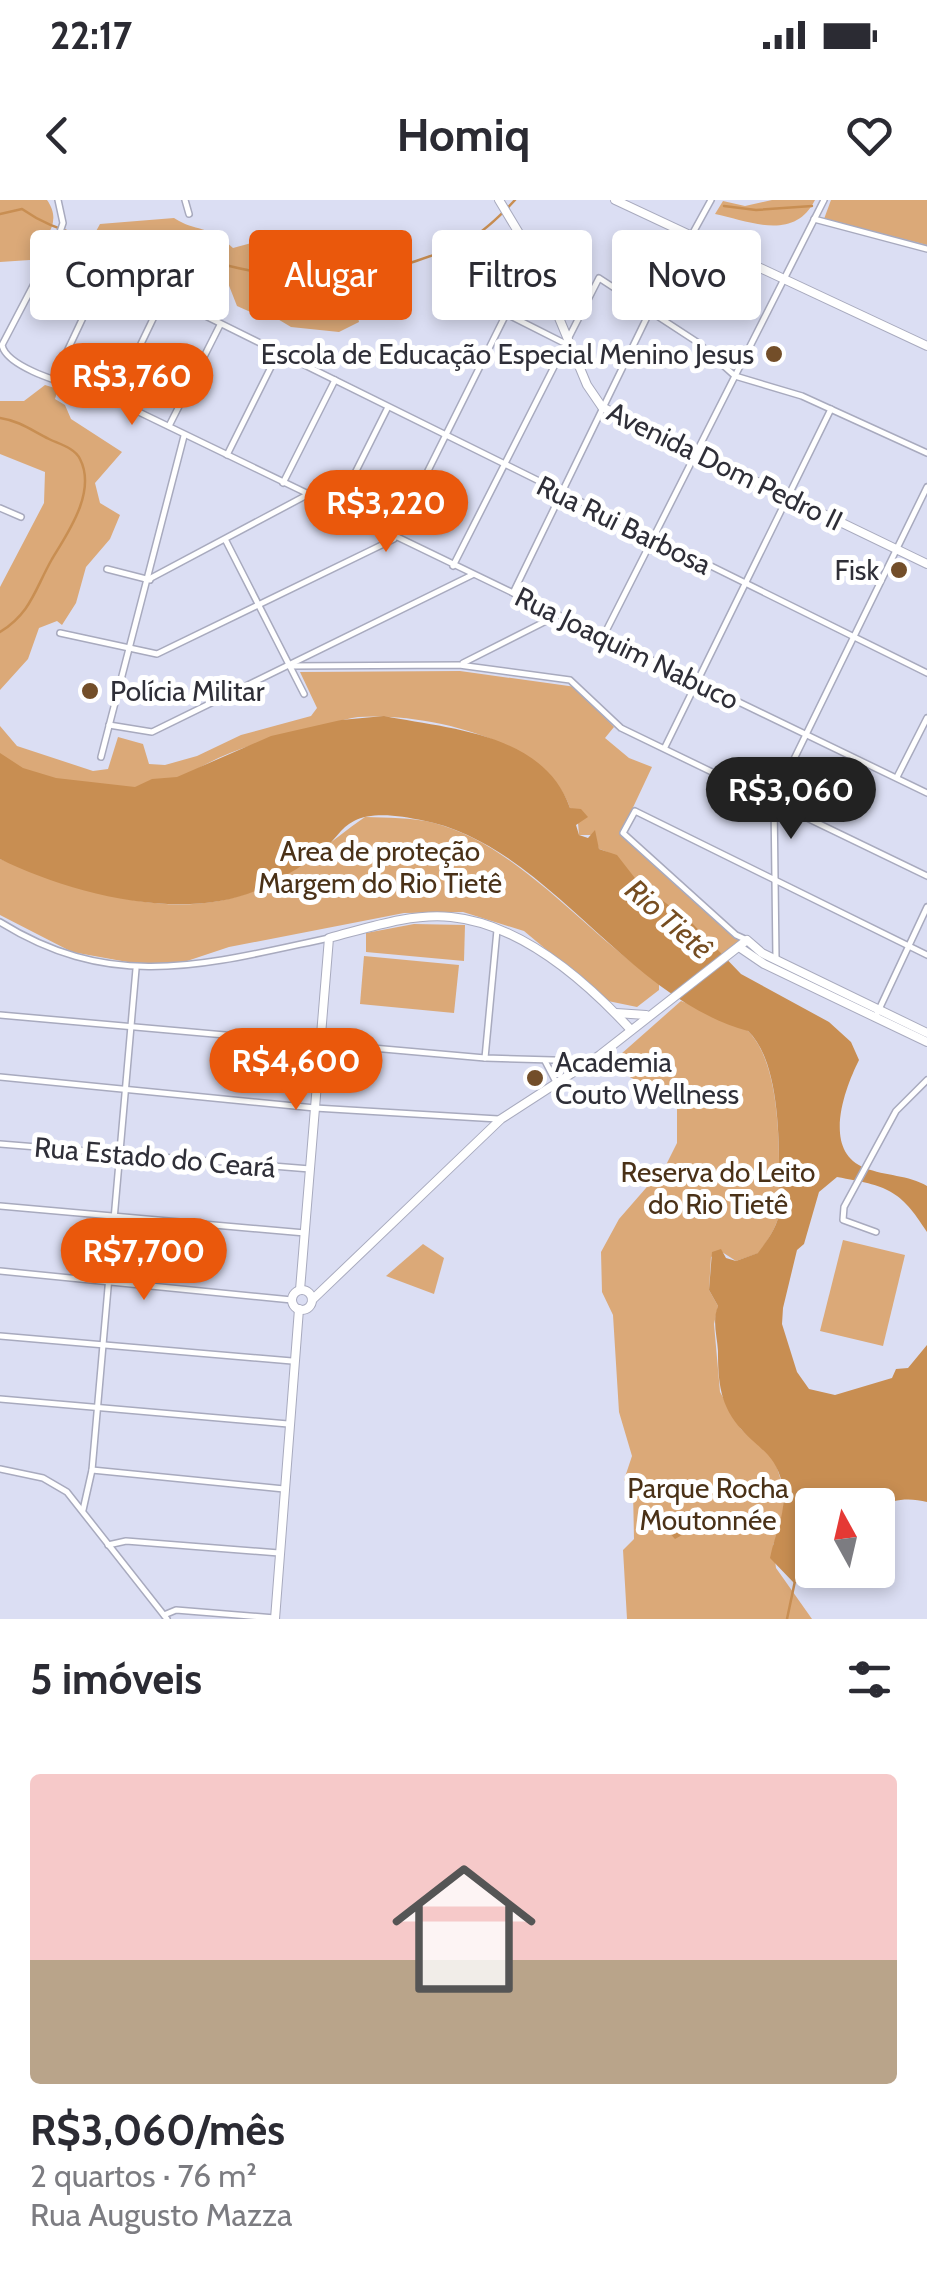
<!DOCTYPE html>
<html lang="pt">
<head>
<meta charset="utf-8">
<style>
	body { margin:0; font-family:Cabin,sans-serif; background:#f7f7f7; color:#2b2b33; height:100vh; display:flex; flex-direction:column; font-size:38px; white-space:nowrap }
	* { box-sizing:border-box; margin:0 }
	p { font-size:32px; color:#7c7c81 }
	.icon { flex:none; width:55px; height:55px; fill:none; stroke:currentColor; stroke-width:2; stroke-linecap:round; stroke-linejoin:round }
	.map { position:relative; height:1419px; overflow:hidden }
	.side { display:flex; flex-direction:column; background:#fff; flex:1 }
	.side>* { flex:none }
	.hud { position:absolute; left:30px; top:30px; width:868px; height:90px; display:flex; gap:20px }
	.needle { width:65px; rotate:352deg }
	.fabs { position:absolute; left:795px; top:1288px; display:grid; gap:20px }
	.fabs a { display:grid; place-items:center; width:100px; height:100px; border-radius:10px; background:#fff; box-shadow:0 5px 15px #0003; font-size:50px }
	.price { position:absolute; translate:-50% -85px; padding:0 22px; border-radius:35px; background:#ea580c; color:#fff; font-size:32px; line-height:65px; filter:drop-shadow(0 2px 5px #0008) }
	.price::after { content:''; position:absolute; left:50%; top:60px; width:30px; height:22px; margin-left:-15px; background:inherit; clip-path:polygon(0 0,100% 0,50% 100%) }
	.price.on { background:#222; color:#fff }
	ul { padding:0; list-style:none }
	li { display:grid; align-content:center; gap:20px; height:530px; padding:0 30px }
	li+li { border-top:2px solid #e1e1e2 }
	li span { display:grid; place-items:center; height:310px; border-radius:10px; color:#555 }
	li>.icon { margin-inline-start:auto }
	span .icon { width:180px; height:180px; fill:#fffc; stroke-width:1 }
	li b { font-size:42px }
	h2 { display:flex; justify-content:space-between; align-items:center; height:120px; padding:0 30px; font-size:42px }
	.chip { padding:0 35px; border-radius:10px; background:#fff; box-shadow:0 5px 15px #0003; font-size:35px; line-height:90px }
	.chip.on { background:#ea580c; color:#fff }
	.status { display:flex; justify-content:space-between; align-items:center; height:70px; padding:0 50px; background:#fff; direction:ltr }
	.status svg { height:28px; fill:currentColor }
	header { display:flex; justify-content:space-between; align-items:center; height:130px; padding:0 30px; background:#fff; font-size:45px; font-weight:700 }
	.map>svg:first-child { display:block }
</style>
</head>
<body>
<div class="status"><b>22:17</b><svg viewBox="0 0 49 12"><path d="M0 12V9h3v3zM5 12V6h3v6zM10 12V3h3v9zM15 12V0h3v12zM26 1h20v11H26zM47 4h2v5h-2z"/></svg></div>
<header><svg class="icon" aria-label="back" viewBox="0 0 24 24"><path d="M15 5l-7 7 7 7"/></svg>Homiq<svg class="icon" aria-label="heart" viewBox="0 0 24 24"><path d="M12 20l-8-8c-3-5 5-10 8-4 3-6 11-1 8 4z"/></svg></header>
<div class="map">
<svg width="927" height="1419" viewBox="0 0 927 1419">
	<rect width="100%" height="100%" fill="#dbdef3"/>
	<g fill="#dba978">
		<path d="M 0,0 L 47,0 C 64,24 43,40 30,60 L 0,62 Z"/>
		<path d="M 772,0 L 815,0 C 794,42 749,21 715,14 L 723,1 L 745,6 Z"/>
		<path d="M 831,0 L 927,0 L 927,45 L 824,19 Z"/>
		<path d="M 174,18 C 197,33 206,23 233,48 L 262,40 L 275,61 L 293,61 L 352,89 L 359,122 L 339,132 L 291,127 L 271,115 L 255,114 L 237,106 L 226,78 L 180,78 L 176,62 L 157,64 L 148,46 L 89,44 L 100,24 Z"/>
		<path d="M 45,185 L 58,189 L 55,199 L 65,205 L 71,219 L 122,252 L 95,283 L 100,303 L 120,315 L 110,339 L 86,367 L 76,403 L 62,425 L 57,421 L 39,428 L 28,459 L 0,490 L 0,387 L 44,303 L 45,272 L 0,254 L 0,201 L 24,201 Z"/>
		<path d="M 460,471 L 576,487 L 614,527 L 605,538 L 629,558 L 652,567 L 621,633 L 746,740 L 724,757 C 696,727 669,710 640,684 C 624,670 621,655 599,649 L 594,635 L 579,635 L 577,611 L 570,608 C 547,539 424,512 358,517 C 342,519 329,525 313,529 C 257,542 206,555 162,595 L 0,576 L 0,526 L 17,546 L 93,571 L 108,569 L 118,537 L 143,544 L 149,564 L 165,565 L 197,556 L 241,535 L 311,516 L 317,508 L 300,472 Z"/>
		<path d="M 365,617 C 388,618 411,617 434,623 C 519,645 588,736 659,782 L 659,790 L 637,807 L 608,801 L 524,731 L 463,712 L 404,713 L 229,747 L 175,765 L 133,763 L 72,752 L 0,715 L 0,659 C 79,689 172,725 256,690 C 297,673 329,642 365,617 Z"/>
		<path d="M 414,724 L 465,725 L 464,761 L 366,752 L 366,733 Z"/>
		<path d="M 364,756 L 459,765 L 454,813 L 360,804 Z"/>
		<path d="M 681,801 C 705,809 723,824 747,830 C 784,865 779,962 779,1011 C 779,1025 766,1042 759,1053 L 736,1061 L 722,1052 L 711,1057 L 709,1090 L 718,1106 L 714,1124 L 720,1192 L 741,1229 L 774,1258 L 783,1287 L 784,1320 L 773,1345 L 776,1368 L 812,1419 L 627,1419 L 623,1350 L 634,1339 L 633,1290 L 624,1280 L 632,1256 L 619,1212 L 613,1115 L 602,1092 L 601,1052 L 619,1019 L 666,965 L 677,943 L 677,901 L 604,864 L 612,862 Z"/>
		<path d="M 843,1040 L 905,1055 L 883,1146 L 820,1131 Z"/>
		<path d="M 423,1044 L 444,1058 L 434,1094 L 386,1076 Z"/>
	</g>
	<g fill="#c88e52">
		<path d="M 384,516 C 450,529 544,533 570,608 L 581,609 L 588,617 L 576,625 L 579,635 L 588,638 L 595,630 L 599,649 L 617,655 L 638,682 L 691,722 L 741,774 L 829,822 L 851,842 L 859,860 C 845,888 821,951 865,968 C 885,976 909,975 927,986 L 927,1032 C 900,989 887,986 837,977 L 819,992 L 804,1044 L 797,1050 L 783,1108 L 782,1124 L 797,1172 L 809,1189 L 835,1195 L 892,1178 L 896,1169 L 908,1168 L 927,1145 L 927,1302 C 912,1298 894,1298 880,1307 L 892,1320 L 878,1330 L 878,1305 L 812,1305 L 812,1370 L 832,1370 L 822,1381 L 794,1383 L 770,1358 C 775,1332 788,1312 782,1283 C 775,1254 760,1250 742,1230 C 720,1206 718,1182 718,1151 C 717,1135 712,1121 718,1106 L 709,1090 L 712,1052 L 721,1049 L 726,1058 L 736,1061 L 758,1053 C 766,1042 779,1025 779,1011 C 779,962 784,865 748,831 C 623,797 548,644 421,620 C 402,616 372,611 354,621 C 341,627 333,643 321,652 C 306,664 287,675 270,684 C 194,726 73,695 0,659 L 0,553 L 23,568 L 56,578 L 135,587 L 152,579 L 177,577 L 271,536 L 341,520 Z"/>
		<path d="M 678,1312 L 684,1313 L 691,1330 L 675,1339 L 659,1321 Z"/>
	</g>
	<g fill="none" stroke-linecap="round" stroke-linejoin="round">
		<g stroke="#c88e52" stroke-width="2.5">
			<path d="M 724,6 L 756,10 L 812,6"/>
			<path d="M 0,14 L 22,9 C 39,21 63,31 84,36 C 101,40 120,35 137,40 C 237,69 309,96 413,62 C 463,45 477,41 515,0"/>
			<path d="M 0,218 C 20,221 31,230 49,239 C 59,244 75,248 80,259 C 97,292 67,334 52,359 C 35,389 31,413 0,432"/>
			<path d="M 787,1419 L 795,1381"/>
		</g>
		<defs>
			<g id="street">
				<path d="M 58,0 L 63,23 L 58,38 L 2,145 C 7,172 88,189 114,200 L 927,593"/>
				<path d="M 185,0 L 189,14"/>
				<path d="M 814,19 L 927,49"/>
				<path d="M 47,60 L 141,84 L 927,473"/>
				<path d="M 471,96 L 562,142"/>
				<path d="M 54,179 L 104,73"/>
				<path d="M 114,200 L 164,96"/>
				<path d="M 169,226 L 220,125"/>
				<path d="M 227,255 L 278,153"/>
				<path d="M 283,283 L 335,180"/>
				<path d="M 0,308 L 21,317"/>
				<path d="M 337,309 L 388,207"/>
				<path d="M 226,341 L 304,494"/>
				<path d="M 453,366 L 599,78 L 697,142 L 735,176 L 802,196 L 927,253"/>
				<path d="M 107,369 L 150,380"/>
				<path d="M 151,378 L 307,295"/>
				<path d="M 513,393 L 650,111 L 711,0"/>
				<path d="M 60,433 L 157,454 L 394,339 L 534,58"/>
				<path d="M 603,437 L 824,0"/>
				<path d="M 463,463 L 558,415"/>
				<path d="M 289,466 L 459,465 L 570,480 L 621,528 L 927,676"/>
				<path d="M 109,525 L 152,532 L 472,375"/>
				<path d="M 665,547 L 831,209"/>
				<path d="M 101,557 L 184,236"/>
				<path d="M 897,577 L 927,518"/>
				<path d="M 0,722 C 114,793 207,764 329,738"/>
				<path d="M 747,740 L 736,735 L 623,633 L 635,611 L 927,755"/>
				<path d="M 776,758 L 774,600 L 927,287"/>
				<path d="M 0,815 L 485,858 L 588,861"/>
				<path d="M 875,818 L 927,707"/>
				<path d="M 485,858 L 497,730"/>
				<path d="M 545,861 L 556,882"/>
				<path d="M 0,877 L 315,908 L 498,919"/>
				<path d="M 0,944 L 310,969"/>
				<path d="M 0,1006 L 305,1033"/>
				<path d="M 876,1032 L 843,1020 L 844,1007 L 896,911 L 927,880"/>
				<path d="M 0,1071 L 292,1100"/>
				<path d="M 0,1136 L 292,1161"/>
				<path d="M 0,1199 L 288,1224"/>
				<path d="M 0,1269 L 43,1278 L 67,1292 L 167,1419"/>
				<path d="M 92,1270 L 284,1289"/>
				<path d="M 83,1310 L 92,1270 L 136,769"/>
				<path d="M 108,1345 L 126,1341 L 279,1353"/>
				<path d="M 164,1415 L 176,1410 L 275,1418"/>
			</g>
			<g id="secondary">
				<path d="M 499,0 L 534,58 L 587,185 L 602,207 L 927,364"/>
				<path d="M 615,0 L 927,146"/>
				<path d="M 739,747 L 764,764 L 927,842"/>
				<path d="M 616,813 L 646,815"/>
				<path d="M 300,1090 L 329,738 C 368,728 410,713 451,717 C 521,724 584,779 631,830"/>
				<circle cx="302" cy="1100" r="10"/>
				<path d="M 312,1100 L 501,919 L 600,855 L 747,740 L 762,753 L 927,833"/>
				<path d="M 275,1419 L 299,1109"/>
			</g>
		</defs>
		<use href="#street" stroke="#a8aabe" stroke-width="8"/>
		<use href="#secondary" stroke="#a8aabe" stroke-width="10"/>
		<use href="#street" stroke="#fff" stroke-width="5"/>
		<use href="#secondary" stroke="#fff" stroke-width="8"/>
	</g>
	<g fill="#734e29" stroke="#fff" stroke-width="4">
		<circle cx="774" cy="154" r="10"/>
		<circle cx="899" cy="370" r="10"/>
		<circle cx="90" cy="491" r="10"/>
		<circle cx="535" cy="878" r="10"/>
	</g>
	<g text-anchor="middle" dominant-baseline="central" stroke-width="10" stroke-linejoin="round" paint-order="stroke">
		<g font-size="28" fill="#2f2f38" stroke="#fff" text-anchor="end">
			<text x="754" y="154">Escola de Educação Especial Menino Jesus</text>
			<text x="879" y="370">Fisk</text>
			<text x="110" y="491" text-anchor="start">Polícia Militar</text>
			<text x="555" y="862" text-anchor="start">Academia<tspan x="555" dy="32">Couto Wellness</tspan></text>
		</g>
		<g font-size="28" fill="#2f2f38" stroke="#fff">
			<text transform="translate(725 266) rotate(26)">Avenida Dom Pedro II</text>
			<text transform="translate(624 325) rotate(26)">Rua Rui Barbosa</text>
			<text transform="translate(627 448) rotate(26)">Rua Joaquim Nabuco</text>
			<text transform="translate(155 957) rotate(5)">Rua Estado do Ceará</text>
		</g>
		<g font-size="28" fill="#4a3117" stroke="#fff">
			<text x="380" y="651">Area de proteção<tspan x="380" dy="32">Margem do Rio Tietê</tspan></text>
			<text x="718" y="972">Reserva do Leito<tspan x="718" dy="32">do Rio Tietê</tspan></text>
			<text x="708" y="1288">Parque Rocha<tspan x="708" dy="32">Moutonnée</tspan></text>
		</g>
		<g font-size="30" font-style="italic" fill="#764d21" stroke="#fff">
			<text transform="translate(669 719) rotate(41)">Rio Tietê</text>
		</g>
	</g>
</svg>
<div class="fabs">
<a><svg class="needle" viewBox="-14 -14 28 28"><path d="M0-13l5 13h-10z" fill="#e53935"/><path d="M0 13l5-13h-10z" fill="#7c7c81"/></svg></a>
</div>
<b class="price" style="left:132px;top:228px">R$3,760</b>
<b class="price" style="left:386px;top:355px">R$3,220</b>
<b class="price on" style="left:791px;top:642px">R$3,060</b>
<b class="price" style="left:296px;top:913px">R$4,600</b>
<b class="price" style="left:144px;top:1103px">R$7,700</b>
<div class="hud">
<a class="chip">Comprar</a>
<a class="chip on">Alugar</a>
<a class="chip">Filtros</a>
<a class="chip">Novo</a>
</div>
</div>
<section class="side">
<h2>5 imóveis<svg class="icon" aria-label="filters" viewBox="0 0 24 24"><path d="M4 7h16M4 17h16"/><circle cx="9" cy="7" r="2"/><circle cx="15" cy="17" r="2"/></svg></h2>
<ul>
<li><span style="background:linear-gradient(#f6c9c9 60%,#b9a48a 0)"><svg class="icon" aria-label="home" viewBox="0 0 24 24"><path d="M3 11l9-7 9 7M6 9v11h12V9"/></svg></span><div><b>R$3,060/mês</b><p>2 quartos · 76 m²</p><p>Rua Augusto Mazza</p></div></li>
</ul>
</section>
</body>
</html>
